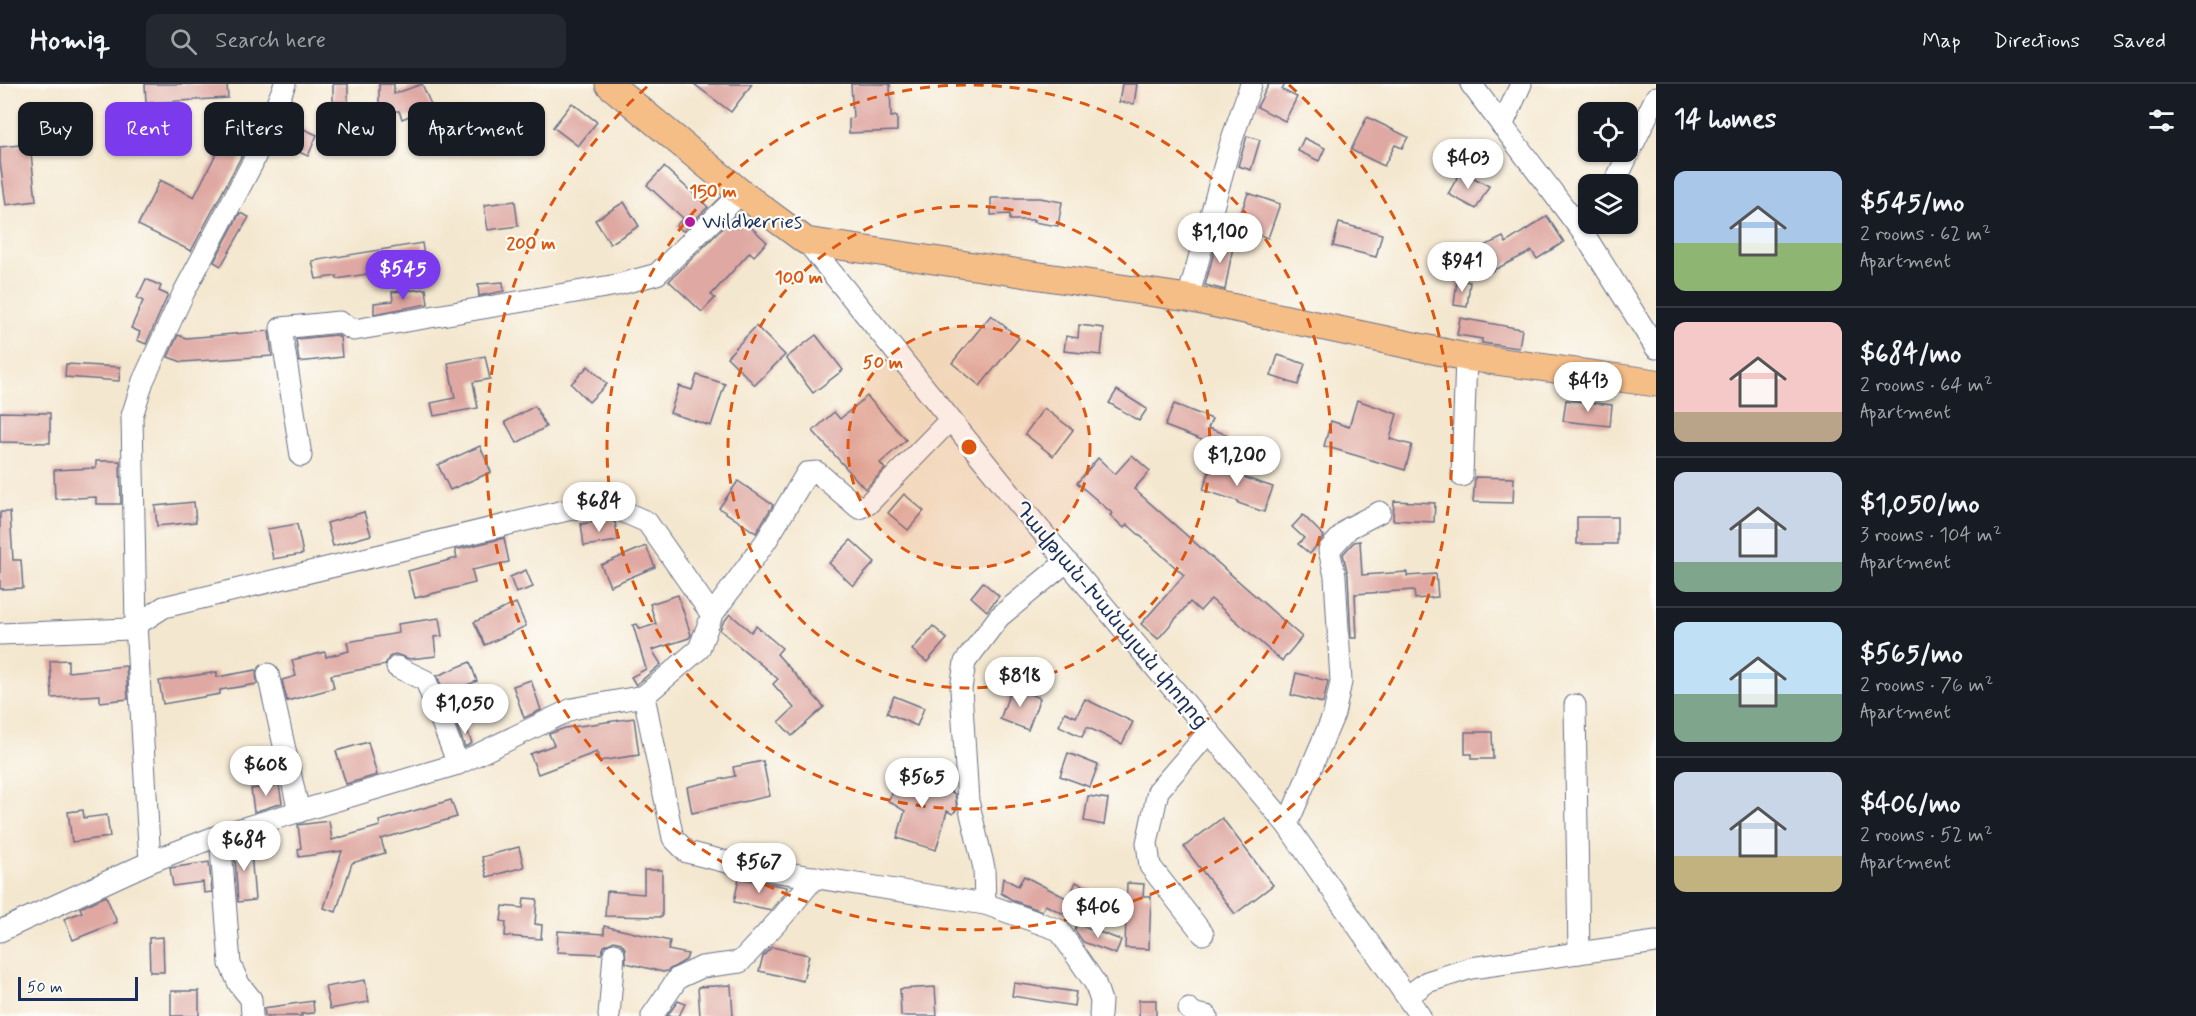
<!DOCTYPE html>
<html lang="en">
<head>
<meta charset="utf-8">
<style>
	body { margin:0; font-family:Mynerve,"Noto Sans Armenian",sans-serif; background:#242831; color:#f1f3f6; height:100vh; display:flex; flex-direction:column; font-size:22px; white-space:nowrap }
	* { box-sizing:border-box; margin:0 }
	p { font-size:20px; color:#9ea1a6 }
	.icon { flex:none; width:33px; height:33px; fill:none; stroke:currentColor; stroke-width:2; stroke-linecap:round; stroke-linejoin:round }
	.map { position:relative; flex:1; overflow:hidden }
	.side { display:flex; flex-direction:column; background:#171b24; width:540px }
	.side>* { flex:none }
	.top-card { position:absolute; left:18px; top:18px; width:570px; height:54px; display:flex; gap:12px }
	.buttons { position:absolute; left:1578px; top:18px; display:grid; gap:12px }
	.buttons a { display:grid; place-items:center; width:60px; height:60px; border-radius:12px; background:#171b24; box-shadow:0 2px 4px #0004; font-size:30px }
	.scale { position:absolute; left:18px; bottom:15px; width:120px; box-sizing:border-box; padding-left:6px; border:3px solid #1b2f5e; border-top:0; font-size:16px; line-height:21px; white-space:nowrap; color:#1b2f5e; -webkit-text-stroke:4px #fdfcf7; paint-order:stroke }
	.price { position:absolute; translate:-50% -51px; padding:0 14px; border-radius:21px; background:#fff; color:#222; font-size:20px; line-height:39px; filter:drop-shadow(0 2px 3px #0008) }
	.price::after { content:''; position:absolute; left:50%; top:36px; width:18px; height:14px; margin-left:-9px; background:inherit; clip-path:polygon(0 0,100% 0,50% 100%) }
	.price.selected { background:#7c3aed; color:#fff }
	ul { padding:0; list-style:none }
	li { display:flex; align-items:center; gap:18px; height:150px; padding:0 18px }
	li+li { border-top:2px solid #363941 }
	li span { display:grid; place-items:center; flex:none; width:168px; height:120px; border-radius:12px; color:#555 }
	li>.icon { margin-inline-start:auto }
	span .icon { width:72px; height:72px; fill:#fffc; stroke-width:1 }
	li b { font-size:26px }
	h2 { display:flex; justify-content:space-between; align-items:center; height:72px; padding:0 18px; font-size:26px }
	.pill { padding:0 21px; border-radius:12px; background:#171b24; box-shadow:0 2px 4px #0004; font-size:21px; line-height:54px }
	.pill.selected { background:#7c3aed; color:#fff }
	header { display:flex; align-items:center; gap:36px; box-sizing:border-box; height:84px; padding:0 30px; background:#171b24; border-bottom:2px solid #363941 }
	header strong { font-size:28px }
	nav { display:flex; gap:33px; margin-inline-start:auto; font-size:21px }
	.search { width:420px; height:54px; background:#242831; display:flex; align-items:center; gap:15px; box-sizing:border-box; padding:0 21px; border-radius:12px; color:#9ea1a6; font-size:22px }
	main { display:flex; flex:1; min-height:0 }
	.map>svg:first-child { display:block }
</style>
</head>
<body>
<header>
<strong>Homiq</strong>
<div class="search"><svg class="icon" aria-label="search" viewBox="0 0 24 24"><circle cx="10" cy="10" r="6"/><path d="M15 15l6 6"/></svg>Search here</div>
<nav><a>Map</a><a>Directions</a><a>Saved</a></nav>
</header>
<main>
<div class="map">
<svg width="1656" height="932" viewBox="0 0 1656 932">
	<rect width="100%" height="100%" fill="#fdfcf7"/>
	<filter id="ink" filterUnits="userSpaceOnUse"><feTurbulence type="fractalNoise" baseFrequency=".0167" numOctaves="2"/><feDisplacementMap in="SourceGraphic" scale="12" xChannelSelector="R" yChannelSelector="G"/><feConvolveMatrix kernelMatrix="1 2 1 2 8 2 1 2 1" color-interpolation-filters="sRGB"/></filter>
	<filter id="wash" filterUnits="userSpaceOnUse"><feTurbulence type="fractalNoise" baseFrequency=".008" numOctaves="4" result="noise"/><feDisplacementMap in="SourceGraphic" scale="24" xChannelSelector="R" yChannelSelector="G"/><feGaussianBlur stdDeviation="1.35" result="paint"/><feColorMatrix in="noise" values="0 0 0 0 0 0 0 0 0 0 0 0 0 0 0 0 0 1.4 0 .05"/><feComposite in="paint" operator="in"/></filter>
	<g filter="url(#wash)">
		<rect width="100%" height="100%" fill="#f4e7cf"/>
		<g id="blocks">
			<g fill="#dfa8a2">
				<path d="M 145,0 L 227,0 L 228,14 L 146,19 Z"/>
				<rect x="333" y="0" width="15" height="18"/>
				<path d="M 379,0 L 394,0 L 394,10 L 422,0 L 432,23 L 402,35 L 399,27 L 379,27 Z"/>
				<path d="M 694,0 L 752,0 L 731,28 Z"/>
				<path d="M 851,0 L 890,0 L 891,33 L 897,32 L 897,47 L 849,49 L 849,35 L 853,34 Z"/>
				<path d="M 1122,0 L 1137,0 L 1134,20 L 1119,18 Z"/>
				<path d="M 1269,0 L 1285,0 L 1282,6 L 1297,13 L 1285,37 L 1257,23 Z"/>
				<path d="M 572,19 L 597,38 L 578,62 L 553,43 Z"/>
				<path d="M 1367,33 L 1408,53 L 1402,64 L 1395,61 L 1384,82 L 1351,66 Z"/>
				<path d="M 237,39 L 252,47 L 240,75 L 191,167 L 138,141 L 160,96 L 194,113 L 218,66 L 222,68 Z"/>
				<path d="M 290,39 L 317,51 L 308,72 L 281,60 Z"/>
				<path d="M 1247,52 L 1260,56 L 1251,86 L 1238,82 Z"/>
				<path d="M 1304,54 L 1325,64 L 1319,77 L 1298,67 Z"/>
				<path d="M 30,60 L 36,117 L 6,121 L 0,78 L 0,63 Z"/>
				<path d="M 664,83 L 708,123 L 683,147 L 676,142 L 683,134 L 647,101 Z"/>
				<path d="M 1461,87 L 1489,102 L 1476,125 L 1448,110 Z"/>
				<path d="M 1248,109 L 1280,120 L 1268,154 L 1236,143 Z"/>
				<path d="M 991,114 L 1040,114 L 1062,118 L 1058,142 L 1033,138 L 1034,136 L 1010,136 L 1010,130 L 991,131 Z"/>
				<path d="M 515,117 L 518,142 L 488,146 L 484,121 Z"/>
				<path d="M 624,118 L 639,142 L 610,160 L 595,136 Z"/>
				<path d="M 240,129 L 249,133 L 221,182 L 214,178 Z"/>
				<path d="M 737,130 L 767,158 L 754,172 L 750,168 L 711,211 L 715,214 L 702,228 L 669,197 Z"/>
				<path d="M 1547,132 L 1564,158 L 1537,175 L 1532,167 L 1490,188 L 1478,165 L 1503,153 L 1506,159 Z"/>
				<path d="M 1339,139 L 1382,150 L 1376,173 L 1333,162 Z"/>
				<path d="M 1218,154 L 1234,157 L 1225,206 L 1205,201 Z"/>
				<path d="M 422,159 L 424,172 L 372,180 L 373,189 L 337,195 L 337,192 L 316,195 L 312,177 Z"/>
				<path d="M 146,195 L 161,202 L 159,207 L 168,211 L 146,260 L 137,256 L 140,248 L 131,244 L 143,217 L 137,214 Z"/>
				<path d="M 1457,196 L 1470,198 L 1467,223 L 1454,221 Z"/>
				<path d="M 503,198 L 504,207 L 479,212 L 478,200 Z"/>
				<path d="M 426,205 L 428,220 L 374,230 L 374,219 L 393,217 L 392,208 Z"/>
				<path d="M 991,231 L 1019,254 L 980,302 L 952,279 Z"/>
				<path d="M 1460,234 L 1522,245 L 1519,264 L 1482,259 L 1482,255 L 1457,251 Z"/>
				<path d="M 1079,241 L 1104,244 L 1101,271 L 1064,267 L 1066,252 L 1078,254 Z"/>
				<path d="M 756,242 L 785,271 L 755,301 L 727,273 Z"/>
				<path d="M 269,247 L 272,272 L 182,278 L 168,273 L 178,251 L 186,254 Z"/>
				<path d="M 336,251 L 340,253 L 342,273 L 299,278 L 296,255 Z"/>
				<path d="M 816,251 L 843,286 L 813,309 L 786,274 Z"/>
				<path d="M 1278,271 L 1305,280 L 1298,301 L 1271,292 Z"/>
				<path d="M 485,272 L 490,295 L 473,298 L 478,324 L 434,332 L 431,319 L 455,314 L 448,279 Z"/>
				<path d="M 66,280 L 120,283 L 119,297 L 65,293 Z"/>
				<path d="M 588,282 L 607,300 L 589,318 L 571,300 Z"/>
				<path d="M 697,291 L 725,300 L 711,342 L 670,329 L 679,302 L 692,306 Z"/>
				<path d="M 1117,306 L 1147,325 L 1139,337 L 1109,319 Z"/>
				<path d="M 867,312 L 906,356 L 880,379 L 885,385 L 865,405 L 813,347 L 834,328 L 840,335 Z"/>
				<path d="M 1357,316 L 1397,330 L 1390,355 L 1412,361 L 1405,386 L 1324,362 L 1331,337 L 1349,343 Z"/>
				<path d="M 1566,316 L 1612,321 L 1610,342 L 1563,337 Z"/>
				<path d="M 1174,320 L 1212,335 L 1208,344 L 1228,351 L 1223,364 L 1165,342 Z"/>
				<path d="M 535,322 L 546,343 L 517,359 L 505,338 Z"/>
				<path d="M 1044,324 L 1073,346 L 1053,372 L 1025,350 Z"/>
				<path d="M 0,328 L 50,329 L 50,359 L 0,358 Z"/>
				<path d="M 480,362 L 491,388 L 450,406 L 438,381 Z"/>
				<path d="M 1132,371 L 1150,387 L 1134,405 L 1302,553 L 1282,577 L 1211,515 L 1200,527 L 1190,518 L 1158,555 L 1141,540 L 1184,491 L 1127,440 L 1124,444 L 1110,431 L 1112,429 L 1077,399 L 1098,374 L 1115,390 Z"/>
				<path d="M 1213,375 L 1231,380 L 1228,388 L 1273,403 L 1264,428 L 1238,419 L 1238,417 L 1203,406 Z"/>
				<path d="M 96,377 L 120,377 L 121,420 L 96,420 L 96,413 L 55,415 L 54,386 L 96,384 Z"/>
				<path d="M 1475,393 L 1514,394 L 1513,419 L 1473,418 Z"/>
				<path d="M 738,397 L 773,421 L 756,449 L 719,424 Z"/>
				<path d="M 904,410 L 924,427 L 908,446 L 888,429 Z"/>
				<path d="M 1394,417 L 1435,419 L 1434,438 L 1393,436 Z"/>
				<path d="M 194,418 L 196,438 L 157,442 L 155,422 Z"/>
				<path d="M 0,428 L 10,428 L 13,476 L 21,476 L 23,504 L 0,505 Z"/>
				<path d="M 364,428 L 371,451 L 333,462 L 327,439 Z"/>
				<path d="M 1303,431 L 1324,452 L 1310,470 L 1298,460 L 1304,454 L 1292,443 Z"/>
				<rect x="1577" y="433" width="40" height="27"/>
				<path d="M 610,436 L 615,438 L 618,457 L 584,462 L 581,440 Z"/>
				<path d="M 297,440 L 303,470 L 273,475 L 267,445 Z"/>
				<path d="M 504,454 L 509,478 L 472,486 L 475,499 L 415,514 L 408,487 L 457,474 L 455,466 Z"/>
				<path d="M 851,456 L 875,478 L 853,502 L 829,479 Z"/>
				<path d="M 1360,457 L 1362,491 L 1407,488 L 1407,492 L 1436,490 L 1438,513 L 1415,515 L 1414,506 L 1355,510 L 1357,554 L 1351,554 L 1348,491 L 1343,470 L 1354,458 Z"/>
				<path d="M 646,462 L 655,483 L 610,502 L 601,481 Z"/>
				<path d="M 526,486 L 533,503 L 516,509 L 510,493 Z"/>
				<path d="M 983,498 L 999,512 L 987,527 L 971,513 Z"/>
				<path d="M 678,511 L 691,551 L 689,554 L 652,566 L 661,580 L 636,601 L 631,593 L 646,585 L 633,541 L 637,540 L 640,545 L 656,540 L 650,520 Z"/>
				<path d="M 516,519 L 526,542 L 485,561 L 474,538 Z"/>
				<path d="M 730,530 L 751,548 L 756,542 L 782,564 L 777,570 L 824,623 L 792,652 L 779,638 L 794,624 L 773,600 L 778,595 L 720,546 L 723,539 Z"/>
				<path d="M 439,534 L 442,552 L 434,553 L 436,572 L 410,575 L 395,570 L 389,573 L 385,581 L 331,591 L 334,604 L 287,617 L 282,596 L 296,592 L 292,576 L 325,568 L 326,573 L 349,567 L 347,558 L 399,549 L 398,540 Z"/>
				<path d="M 933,542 L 947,555 L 927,578 L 912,566 Z"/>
				<path d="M 68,576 L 68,588 L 126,582 L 128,615 L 100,618 L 100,611 L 52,614 L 50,577 Z"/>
				<path d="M 470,578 L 477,597 L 445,610 L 437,592 Z"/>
				<path d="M 256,586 L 257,600 L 220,606 L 220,610 L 163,620 L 159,597 L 217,588 L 217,593 Z"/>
				<path d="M 1296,589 L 1328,597 L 1323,619 L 1291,611 Z"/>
				<path d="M 531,596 L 541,626 L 524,634 L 513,602 Z"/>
				<path d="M 1012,603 L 1040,614 L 1028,646 L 1000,635 Z"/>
				<path d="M 894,612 L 924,624 L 917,642 L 887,629 Z"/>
				<path d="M 1085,615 L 1133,638 L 1122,660 L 1087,643 L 1082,653 L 1059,642 L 1065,628 L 1076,633 Z"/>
				<path d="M 634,634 L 639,671 L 599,677 L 597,668 L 538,690 L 530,670 L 554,661 L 549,650 L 565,644 Z"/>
				<path d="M 464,639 L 472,659 L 465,663 L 457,642 Z"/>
				<path d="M 1465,648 L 1492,648 L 1493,675 L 1472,675 L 1472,670 L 1465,670 Z"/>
				<path d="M 368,658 L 377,691 L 346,700 L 336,667 Z"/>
				<path d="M 1068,669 L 1098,681 L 1090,703 L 1060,692 Z"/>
				<path d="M 763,677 L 770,712 L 692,729 L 687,703 L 735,692 L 733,683 Z"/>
				<path d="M 907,683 L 955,710 L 957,724 L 953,730 L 947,727 L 936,766 L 897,754 L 905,727 L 888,717 Z"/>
				<path d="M 279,701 L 282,719 L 254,728 L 251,705 Z"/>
				<path d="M 1088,712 L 1108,715 L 1104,741 L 1084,737 Z"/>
				<path d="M 451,716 L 457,733 L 381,755 L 385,769 L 352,779 L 336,828 L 324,824 L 342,767 L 299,773 L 298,765 L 301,764 L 298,741 L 329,737 L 332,756 L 380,742 L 379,737 Z"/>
				<path d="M 83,726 L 84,734 L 107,731 L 110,753 L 72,758 L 68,728 Z"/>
				<path d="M 1222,734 L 1273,801 L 1235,830 L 1184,763 Z"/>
				<path d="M 250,757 L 255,816 L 238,818 L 234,760 Z"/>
				<path d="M 519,763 L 524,783 L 487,793 L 482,773 Z"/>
				<path d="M 209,778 L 212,808 L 204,809 L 203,798 L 173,802 L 170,784 Z"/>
				<path d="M 644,786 L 662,786 L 662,833 L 605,832 L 607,807 L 644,810 Z"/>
				<path d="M 1024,792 L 1068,815 L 1076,798 L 1094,807 L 1079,837 L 1045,821 L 1042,827 L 1014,817 L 1001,809 L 1003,794 L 1018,802 Z"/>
				<path d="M 739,794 L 787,803 L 786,808 L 771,826 L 734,818 Z"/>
				<path d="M 1127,799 L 1144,800 L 1143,812 L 1151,812 L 1149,865 L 1125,864 Z"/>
				<path d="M 106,812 L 117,838 L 73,856 L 64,835 L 82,828 L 80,824 Z"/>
				<path d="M 524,814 L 537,815 L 535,840 L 542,841 L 541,855 L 505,852 L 506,838 L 501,837 L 503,822 L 523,824 Z"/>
				<path d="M 1077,840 L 1121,856 L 1116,870 L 1083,858 L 1075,846 Z"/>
				<path d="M 604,842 L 670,857 L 668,866 L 688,870 L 686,876 L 667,887 L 663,888 L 626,879 L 625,864 L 621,859 L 614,857 L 604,862 L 601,870 L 557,868 L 558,847 L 604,850 Z"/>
				<path d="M 163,853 L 164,888 L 150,888 L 149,854 Z"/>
				<path d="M 772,863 L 809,871 L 803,897 L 759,887 L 763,872 Z"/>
				<path d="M 365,896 L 369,918 L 330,925 L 325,903 Z"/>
				<path d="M 1014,899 L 1076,908 L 1074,922 L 1012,912 Z"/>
				<path d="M 731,901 L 733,932 L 700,932 L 698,903 Z"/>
				<path d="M 935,903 L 937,932 L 901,932 L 900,905 Z"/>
				<rect x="171" y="907" width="28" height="25"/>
				<rect x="1139" y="916" width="17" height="16"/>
				<path d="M 313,917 L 314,929 L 301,930 L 302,932 L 265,932 L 264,924 Z"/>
				<path d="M 678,917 L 685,920 L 679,932 L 667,932 Z"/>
			</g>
		</g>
	</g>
	<g filter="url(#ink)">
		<use href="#blocks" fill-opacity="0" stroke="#676f86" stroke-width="1.5"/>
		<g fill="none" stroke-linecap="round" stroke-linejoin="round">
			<defs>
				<g id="minor">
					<path d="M 1471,0 L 1584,150 L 1656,264"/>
					<path d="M 1502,42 L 1521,0"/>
					<path d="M 1614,100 L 1656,13"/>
					<path d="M 806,157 L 1018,419 L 1287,741 L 1420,932"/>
					<path d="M 1188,214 L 1231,58 L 1251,0"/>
					<path d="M 301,372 L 281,244 L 339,238 L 354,246 L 617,201 L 657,190 L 741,109"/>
					<path d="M 1462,392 L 1466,273"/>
					<path d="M 0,550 L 130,545 L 164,523 L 601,418 L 647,438 L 712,531"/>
					<path d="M 397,583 L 426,597 L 458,680"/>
					<path d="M 268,590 L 299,728"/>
					<path d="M 644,612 L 673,754 L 687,768 L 747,783 L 985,820 L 1059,846 L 1095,899 L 1101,917 L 1100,932"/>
					<path d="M 1575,621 L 1579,869"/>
					<path d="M 1287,741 L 1334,630 L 1341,598 L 1335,492 L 1329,466 L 1349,444 L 1380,428"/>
					<path d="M 220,751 L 230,880 L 239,900 L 251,915 L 252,932"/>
					<path d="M 150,778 L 136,540 L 132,332 L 143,297 L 184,208 L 252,80 L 285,0"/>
					<path d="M 985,820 L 984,784 L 968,717 L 961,605 L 965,578 L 999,533 L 1066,478"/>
					<path d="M 0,847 L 150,778 L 220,751 L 458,680 L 572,625 L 644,612 L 699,565 L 712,531 L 766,457 L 807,389 L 817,388 L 859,424 L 868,420 L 950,336"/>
					<path d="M 1203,850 L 1150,782 L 1147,759 L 1158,707 L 1208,649"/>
					<path d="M 1408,912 L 1427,898 L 1471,884 L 1656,858"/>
					<path d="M 1189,925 L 1195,930 L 1207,932"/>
					<path d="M 609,932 L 614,870"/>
					<path d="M 652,932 L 678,894 L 702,883 L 740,878 L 782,833 L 815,793"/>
				</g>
				<path id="major" d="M 609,0 L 741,109 L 806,157 L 1188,214 L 1466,273 L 1656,299"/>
			</defs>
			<use href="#minor" stroke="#676f86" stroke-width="23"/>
			<use href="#major" stroke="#676f86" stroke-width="29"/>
			<use href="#minor" stroke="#fff" stroke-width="21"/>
			<use href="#major" stroke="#f6be87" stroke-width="27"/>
		</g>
	</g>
	<circle cx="969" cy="363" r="121" fill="#de5710" fill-opacity=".12"/>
	<g fill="none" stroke="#de5710" stroke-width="3" stroke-dasharray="10 8">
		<circle cx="969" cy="363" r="121"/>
		<circle cx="969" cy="363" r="241"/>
		<circle cx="969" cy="363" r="362"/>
		<path d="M1289 1A483 483 0 1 1 649 1"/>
	</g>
	<circle fill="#b5179e" stroke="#fdfcf7" stroke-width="2" cx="690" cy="138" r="6"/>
	<g text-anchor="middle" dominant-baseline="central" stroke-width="4.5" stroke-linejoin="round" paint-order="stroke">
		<g font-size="21" fill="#1b2f5e" stroke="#fdfcf7" text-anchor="start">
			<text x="702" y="138">Wildberries</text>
		</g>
		<g font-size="21" fill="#1b2f5e" stroke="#fdfcf7">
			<text transform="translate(1111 531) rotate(50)">Դավթյան-Խանայան փողոց</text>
		</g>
	</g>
	<circle cx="969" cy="363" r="9" fill="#de5710" stroke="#fdfcf7" stroke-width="3"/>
	<g font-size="18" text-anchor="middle" font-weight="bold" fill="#de5710" stroke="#fdfcf7" stroke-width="4.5" stroke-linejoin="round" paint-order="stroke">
		<text x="713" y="113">150 m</text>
		<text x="531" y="165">200 m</text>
		<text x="799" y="199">100 m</text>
		<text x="883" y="284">50 m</text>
	</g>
</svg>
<div class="buttons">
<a><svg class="icon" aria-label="locate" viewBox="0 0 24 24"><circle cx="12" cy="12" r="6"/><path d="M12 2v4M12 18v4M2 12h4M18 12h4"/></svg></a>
<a><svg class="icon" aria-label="layers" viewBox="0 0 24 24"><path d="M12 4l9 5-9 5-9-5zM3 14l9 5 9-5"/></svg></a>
</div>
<div class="scale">50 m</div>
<b class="price" style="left:1468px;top:106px">$403</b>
<b class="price" style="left:1220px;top:180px">$1,100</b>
<b class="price" style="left:1462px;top:209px">$941</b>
<b class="price selected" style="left:403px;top:217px">$545</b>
<b class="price" style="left:1588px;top:329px">$413</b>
<b class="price" style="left:1237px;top:403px">$1,200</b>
<b class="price" style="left:599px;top:449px">$684</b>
<b class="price" style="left:1020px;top:624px">$818</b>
<b class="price" style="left:465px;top:651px">$1,050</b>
<b class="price" style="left:266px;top:713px">$608</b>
<b class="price" style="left:922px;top:725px">$565</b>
<b class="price" style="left:244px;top:788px">$684</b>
<b class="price" style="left:759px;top:810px">$567</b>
<b class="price" style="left:1098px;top:855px">$406</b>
<div class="top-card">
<a class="pill">Buy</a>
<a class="pill selected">Rent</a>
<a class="pill">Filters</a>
<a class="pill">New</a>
<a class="pill">Apartment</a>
</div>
</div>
<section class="side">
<h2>14 homes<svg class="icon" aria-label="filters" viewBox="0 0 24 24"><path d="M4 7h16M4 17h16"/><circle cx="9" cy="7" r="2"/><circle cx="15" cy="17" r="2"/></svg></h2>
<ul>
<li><span style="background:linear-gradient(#a9c7e8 60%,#8fb573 0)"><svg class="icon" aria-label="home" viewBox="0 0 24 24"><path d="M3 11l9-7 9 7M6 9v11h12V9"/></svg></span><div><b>$545/mo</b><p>2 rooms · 62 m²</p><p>Apartment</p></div></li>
<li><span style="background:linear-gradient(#f6c9c9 75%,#b9a48a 0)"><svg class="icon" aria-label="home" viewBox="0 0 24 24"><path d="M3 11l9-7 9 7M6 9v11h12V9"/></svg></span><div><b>$684/mo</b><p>2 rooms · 64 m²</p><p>Apartment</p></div></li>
<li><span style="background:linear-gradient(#c9d6e8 75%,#7fa58c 0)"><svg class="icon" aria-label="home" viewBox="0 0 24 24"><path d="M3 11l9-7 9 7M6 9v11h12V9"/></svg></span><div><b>$1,050/mo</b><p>3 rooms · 104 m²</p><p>Apartment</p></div></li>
<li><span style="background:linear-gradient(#bfe0f5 60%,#7fa58c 0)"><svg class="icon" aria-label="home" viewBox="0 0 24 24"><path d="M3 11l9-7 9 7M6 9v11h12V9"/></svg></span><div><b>$565/mo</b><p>2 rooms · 76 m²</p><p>Apartment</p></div></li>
<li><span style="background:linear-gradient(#c9d6e8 70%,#c2b280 0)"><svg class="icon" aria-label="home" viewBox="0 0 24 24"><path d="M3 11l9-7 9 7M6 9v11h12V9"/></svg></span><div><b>$406/mo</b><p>2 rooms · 52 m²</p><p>Apartment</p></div></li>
</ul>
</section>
</main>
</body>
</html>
